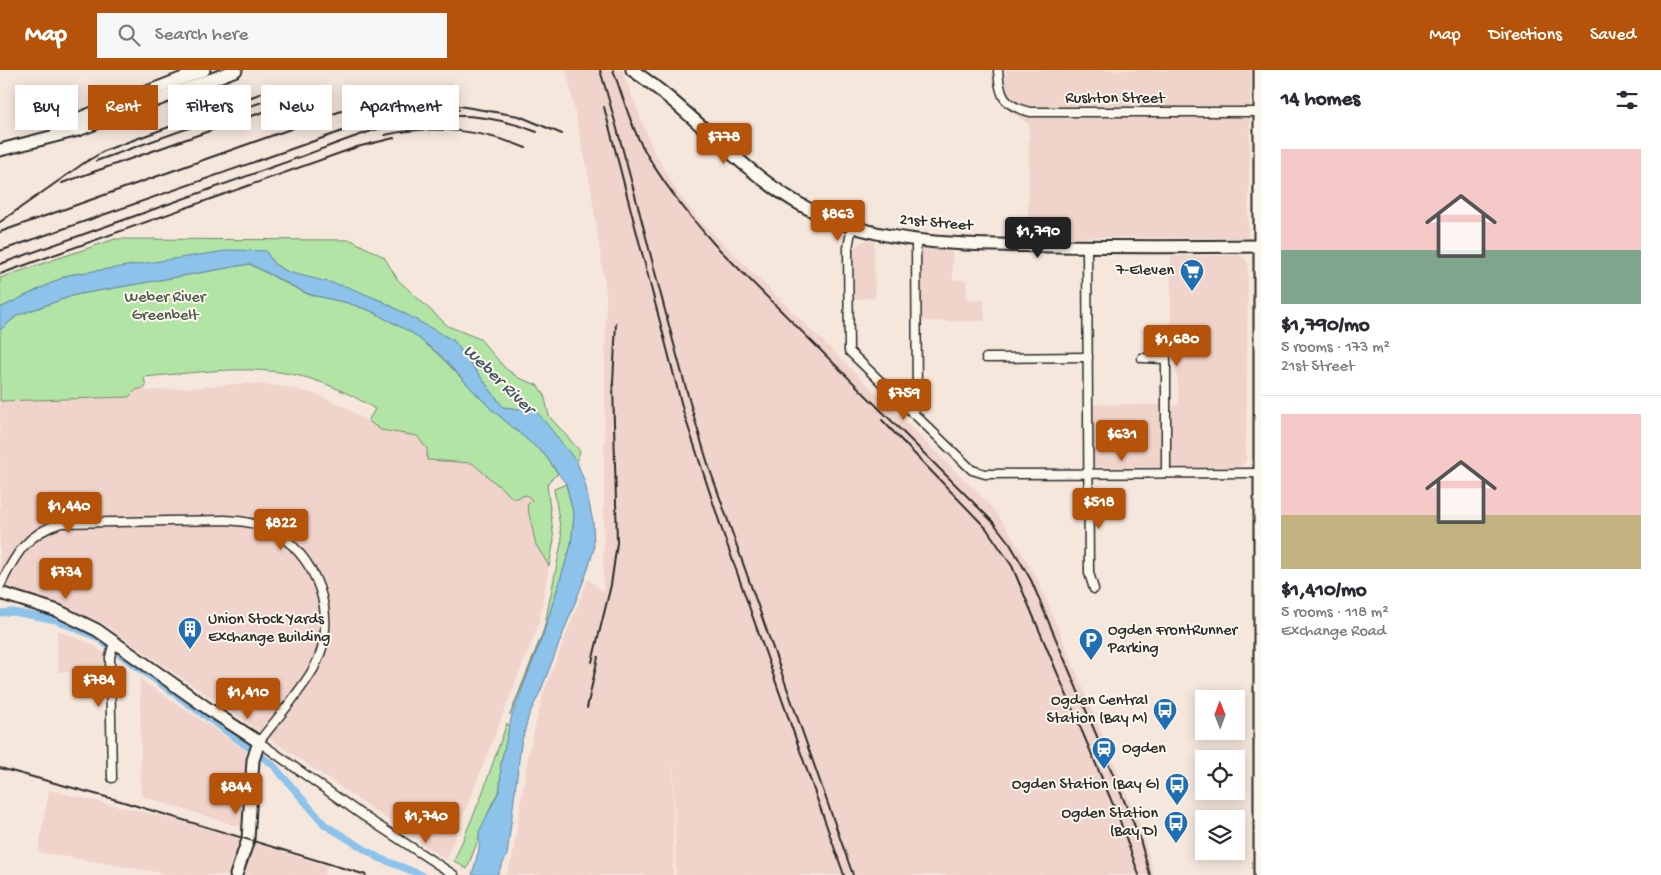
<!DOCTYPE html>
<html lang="en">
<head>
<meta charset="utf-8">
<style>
	body { margin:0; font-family:"Gochi Hand",sans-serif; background:#f7f7f7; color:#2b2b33; height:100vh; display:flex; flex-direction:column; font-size:19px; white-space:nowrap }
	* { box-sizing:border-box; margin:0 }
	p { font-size:16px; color:#7c7c81 }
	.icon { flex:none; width:28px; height:28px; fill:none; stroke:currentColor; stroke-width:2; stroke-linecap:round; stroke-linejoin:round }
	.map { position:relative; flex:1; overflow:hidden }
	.sheet { display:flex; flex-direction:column; background:#fff; width:400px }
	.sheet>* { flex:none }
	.top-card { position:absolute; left:15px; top:15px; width:475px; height:45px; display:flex; gap:10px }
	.needle { width:32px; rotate:359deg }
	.controls { position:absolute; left:1195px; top:620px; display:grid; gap:10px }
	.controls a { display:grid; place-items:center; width:50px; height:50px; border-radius:0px; background:#fff; box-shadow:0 2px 12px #0003; font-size:25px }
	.price { position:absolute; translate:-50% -42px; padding:0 11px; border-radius:5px; background:#b45309; color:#fff; font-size:16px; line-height:32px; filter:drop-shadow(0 1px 2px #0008) }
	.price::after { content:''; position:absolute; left:50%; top:30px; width:15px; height:11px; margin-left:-8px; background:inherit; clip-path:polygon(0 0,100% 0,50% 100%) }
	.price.on { background:#222; color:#fff }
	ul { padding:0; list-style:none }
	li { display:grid; align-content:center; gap:10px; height:265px; padding:0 20px }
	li+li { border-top:1px solid #e1e1e2 }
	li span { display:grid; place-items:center; height:155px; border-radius:0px; color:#555 }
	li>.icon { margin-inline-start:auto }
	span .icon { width:90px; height:90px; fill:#fffc; stroke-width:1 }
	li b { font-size:21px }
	h2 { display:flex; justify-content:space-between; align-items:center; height:60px; padding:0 20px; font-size:21px }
	.chip { padding:0 18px; border-radius:0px; background:#fff; box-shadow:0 2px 12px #0003; font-size:18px; line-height:45px }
	.chip.on { background:#b45309; color:#fff }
	header { display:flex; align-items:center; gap:30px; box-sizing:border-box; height:70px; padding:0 25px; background:#b45309; color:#fff }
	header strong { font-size:24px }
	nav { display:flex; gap:28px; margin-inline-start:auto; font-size:18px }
	.search { width:350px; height:45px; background:#f7f7f7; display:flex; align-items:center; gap:12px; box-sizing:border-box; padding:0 18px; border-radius:0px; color:#7c7c81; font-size:19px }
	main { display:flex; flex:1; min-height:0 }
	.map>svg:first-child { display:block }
</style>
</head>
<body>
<header>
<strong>Map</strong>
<div class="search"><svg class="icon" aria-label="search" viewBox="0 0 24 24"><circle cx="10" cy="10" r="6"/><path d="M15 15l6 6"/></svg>Search here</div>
<nav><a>Map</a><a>Directions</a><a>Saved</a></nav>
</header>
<main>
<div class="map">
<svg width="1261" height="805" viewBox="0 0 1261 805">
	<rect width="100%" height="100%" fill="#f6e7dd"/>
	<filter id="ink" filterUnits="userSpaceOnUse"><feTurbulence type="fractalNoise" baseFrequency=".02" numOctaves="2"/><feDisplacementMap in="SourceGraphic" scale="10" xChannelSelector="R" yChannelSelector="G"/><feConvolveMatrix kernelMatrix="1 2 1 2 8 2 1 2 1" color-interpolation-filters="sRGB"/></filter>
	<g filter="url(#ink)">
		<g fill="#f0d4cb">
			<path d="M 566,0 L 622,0 L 654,82 L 680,126 L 701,152 L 987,432 L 1006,456 L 1038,510 L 1139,753 L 1154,805 L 676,805 L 673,684 L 673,805 L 506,805 L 512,789 L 528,685 L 544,621 L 588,509 L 603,522 L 606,222 L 590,113 Z"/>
			<path d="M 1005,0 L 1251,0 L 1248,168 L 1028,167 L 1029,54 L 1007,40 Z"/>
			<path d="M 867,170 L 874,171 L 875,228 L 854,229 L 853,181 L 859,173 Z"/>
			<path d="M 919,179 L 952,180 L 953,210 L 966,210 L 967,231 L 984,230 L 985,251 L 920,251 Z"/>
			<path d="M 1238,185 L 1245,188 L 1248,194 L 1246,392 L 1238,397 L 1091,397 L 1091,334 L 1179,335 L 1178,314 L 1171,270 L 1171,186 Z"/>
			<path d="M 247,313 L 286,317 L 316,324 L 345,337 L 381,360 L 412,364 L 423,371 L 427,379 L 427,390 L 472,393 L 514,429 L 526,424 L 532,430 L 536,475 L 549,496 L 539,553 L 446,790 L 102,553 L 61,535 L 0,516 L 0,331 L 129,327 L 140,318 L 146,317 L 146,321 Z"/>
			<path d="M 57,560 L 94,575 L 106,585 L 106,602 L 58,602 Z"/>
			<path d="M 140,609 L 246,680 L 244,758 L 141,726 Z"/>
			<path d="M 49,720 L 182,751 L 327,796 L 324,805 L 163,805 L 162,803 L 38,782 Z"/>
		</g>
		<g fill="#b2e4a5" stroke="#6e8868">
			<path d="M 115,169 L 351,170 L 384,187 L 398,210 L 448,256 L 480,269 L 505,298 L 519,308 L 537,315 L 544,324 L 549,346 L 580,381 L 577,392 L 519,339 L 503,337 L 454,271 L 382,231 L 288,202 L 274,194 L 172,190 L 68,205 L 0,238 L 0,208 Z"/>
			<path d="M 249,194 L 307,224 L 348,233 L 371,241 L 412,263 L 438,284 L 489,337 L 545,385 L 558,404 L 551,409 L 547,415 L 554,470 L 549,496 L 536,475 L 527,435 L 532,430 L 526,425 L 514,429 L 472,393 L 427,390 L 427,379 L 417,366 L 381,360 L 368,351 L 375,339 C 292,287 237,299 144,307 L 146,317 L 136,320 L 129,327 L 0,331 L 0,260 L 18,245 L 75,225 Z"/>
			<path d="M 566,414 L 574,446 L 571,475 L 543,565 L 510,645 L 544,559 L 562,469 L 554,419 Z"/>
			<path d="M 507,653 L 510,657 L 501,692 L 500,719 L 492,733 L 467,799 L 454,791 L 481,727 Z"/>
		</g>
		<path fill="#8dc2ea" stroke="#66869e" d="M 232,180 L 266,181 L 274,194 L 288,202 L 348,217 L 382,231 L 454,271 L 503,337 L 519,339 L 530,333 L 577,392 L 585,413 L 593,452 L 594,479 L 587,502 L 541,620 L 529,645 L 521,674 L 507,785 L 497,805 L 472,805 L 479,779 L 479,762 L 500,719 L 501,692 L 512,645 L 543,565 L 571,475 L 574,446 L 566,414 L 545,385 L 489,337 L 439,284 L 412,263 L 371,241 L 348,233 L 308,224 L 250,194 L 75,225 L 18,245 L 0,260 L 0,238 L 68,205 Z"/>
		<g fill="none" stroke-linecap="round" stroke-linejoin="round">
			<path stroke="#8dc2ea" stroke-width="7" d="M 0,543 L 13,542 L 56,550 L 96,567 L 273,695 L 325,755 L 379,788 L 422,805"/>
			<defs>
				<g id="street">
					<path d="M 998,0 C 1000,27 1003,35 1030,42 L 1260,42"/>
					<path d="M 852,156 L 848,178 L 849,281 L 972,400 L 985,404 L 1260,403"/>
					<path d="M 1087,177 L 1089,503 L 1094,519"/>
					<path d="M 986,288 L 1088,287"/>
					<path d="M 1142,288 L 1166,289 L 1166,403"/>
					<path d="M 912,343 L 917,332 L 916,171"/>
					<path d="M 0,516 C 15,485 26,464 61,453 L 225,450 C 239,451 253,452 266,458 C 317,480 341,549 314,598 C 299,624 277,648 259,672 L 362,745 L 454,805"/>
					<path d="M 112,708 L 110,587 L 114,572"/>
				</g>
				<g id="secondary">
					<path d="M 632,0 C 691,39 735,96 796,132 C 874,178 966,174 1053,176 C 1123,177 1192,177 1261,176"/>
					<path d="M 57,60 L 75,50 L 204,0"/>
					<path d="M 0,80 L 78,60 L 236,0"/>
					<path d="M 0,523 L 58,541 L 97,560 L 210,640 L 259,672 L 253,690 L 248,770 L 236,805"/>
					<path d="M 1260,805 L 1260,0"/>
				</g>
			</defs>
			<use href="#street" stroke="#2b2b2b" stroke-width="11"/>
			<use href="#secondary" stroke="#2b2b2b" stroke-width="15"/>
			<use href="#street" stroke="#fbf7ec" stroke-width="8"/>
			<use href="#secondary" stroke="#fbf7ec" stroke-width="11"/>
			<g stroke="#2b2b2b" stroke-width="2">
				<path d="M 600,0 C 640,131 668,266 709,397 L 853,805"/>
				<path d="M 613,0 C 622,24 629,50 640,72 C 660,110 686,142 714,174 L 993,452 L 1010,474 L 1031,510 L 1139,766 L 1150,805"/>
				<path d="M 453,35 L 519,46 L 562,64"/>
				<path d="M 604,37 L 684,344 L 722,460 L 844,805"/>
				<path d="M 386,39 L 451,16"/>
				<path d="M 385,65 C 431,54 482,60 526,78"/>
				<path d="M 96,91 L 279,26"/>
				<path d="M 62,113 L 283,35"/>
				<path d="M 0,152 L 84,93 L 106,80 L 265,22"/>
				<path d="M 0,162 L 364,33"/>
				<path d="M 0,181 L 394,43 L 422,39 L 459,40"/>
				<path d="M 0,194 C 93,161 185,128 278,95 C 328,78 380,53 433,47 C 468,43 504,49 537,62"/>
				<path d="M 0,204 L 357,77 L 394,68"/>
				<path d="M 882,350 L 986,458 L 1012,496 L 1120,751 L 1139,805"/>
				<path d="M 592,592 L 611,515 L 617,473 L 613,313 L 616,253"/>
				<path d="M 587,638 L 598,587"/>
				<path d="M 0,698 L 117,730 L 366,805"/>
			</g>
		</g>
	</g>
	<defs>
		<symbol id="supermarket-pin" viewBox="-11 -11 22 30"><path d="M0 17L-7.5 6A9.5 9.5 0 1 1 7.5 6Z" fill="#1f6fb2" stroke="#fbf7ec"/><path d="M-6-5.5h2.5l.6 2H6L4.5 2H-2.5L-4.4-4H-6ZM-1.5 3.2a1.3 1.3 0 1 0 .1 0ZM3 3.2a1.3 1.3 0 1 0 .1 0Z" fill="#fff"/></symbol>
		<symbol id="building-pin" viewBox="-11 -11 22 30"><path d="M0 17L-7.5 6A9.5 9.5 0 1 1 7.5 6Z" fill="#1f6fb2" stroke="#fbf7ec"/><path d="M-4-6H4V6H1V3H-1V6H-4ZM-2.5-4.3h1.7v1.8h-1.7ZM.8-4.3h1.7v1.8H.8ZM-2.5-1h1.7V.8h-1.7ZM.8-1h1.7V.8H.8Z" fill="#fff"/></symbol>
		<symbol id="parking-pin" viewBox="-11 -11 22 30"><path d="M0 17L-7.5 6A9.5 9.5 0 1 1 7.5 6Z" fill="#1f6fb2" stroke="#fbf7ec"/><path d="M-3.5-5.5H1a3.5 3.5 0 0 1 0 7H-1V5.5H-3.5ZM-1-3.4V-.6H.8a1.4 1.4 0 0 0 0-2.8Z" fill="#fff"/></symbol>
		<symbol id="bus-pin" viewBox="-11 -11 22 30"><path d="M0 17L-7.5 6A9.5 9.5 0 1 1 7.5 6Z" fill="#1f6fb2" stroke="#fbf7ec"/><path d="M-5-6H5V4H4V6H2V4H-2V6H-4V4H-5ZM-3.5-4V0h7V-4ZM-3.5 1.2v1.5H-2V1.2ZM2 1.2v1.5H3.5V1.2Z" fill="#fff"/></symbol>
		<symbol id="station-pin" viewBox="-11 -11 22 30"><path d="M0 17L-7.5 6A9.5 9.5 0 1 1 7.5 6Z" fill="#1f6fb2" stroke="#fbf7ec"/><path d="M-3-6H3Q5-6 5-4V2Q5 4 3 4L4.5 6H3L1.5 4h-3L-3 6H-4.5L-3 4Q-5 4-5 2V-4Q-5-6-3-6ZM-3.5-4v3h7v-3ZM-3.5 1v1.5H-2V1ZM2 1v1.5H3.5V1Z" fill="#fff"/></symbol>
	</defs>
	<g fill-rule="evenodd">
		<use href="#supermarket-pin" x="1178" y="187" width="28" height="38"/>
		<use href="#building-pin" x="176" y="545" width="28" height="38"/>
		<use href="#parking-pin" x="1077" y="556" width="28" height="38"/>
		<use href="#bus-pin" x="1151" y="626" width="28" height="38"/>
		<use href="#station-pin" x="1090" y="665" width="28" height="38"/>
		<use href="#bus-pin" x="1163" y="701" width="28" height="38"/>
		<use href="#bus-pin" x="1162" y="739" width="28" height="38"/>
	</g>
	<g text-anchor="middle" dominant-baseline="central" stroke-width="4" stroke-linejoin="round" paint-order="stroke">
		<g font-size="16" fill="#2b2b2b" stroke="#fbf7ec">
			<text x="1115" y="29">Rushton Street</text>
			<text transform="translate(936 154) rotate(5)">21st Street</text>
		</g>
		<g font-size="16" fill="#2b2b2b" stroke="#fbf7ec" text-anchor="end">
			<text x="1174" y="201">7-Eleven</text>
			<text x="208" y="550" text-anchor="start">Union Stock Yards<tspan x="208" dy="18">Exchange Building</tspan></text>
			<text x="1108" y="561" text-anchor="start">Ogden FrontRunner<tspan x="1108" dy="18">Parking</tspan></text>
			<text x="1148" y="631">Ogden Central<tspan x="1148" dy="18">Station (Bay M)</tspan></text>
			<text x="1122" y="679" text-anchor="start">Ogden</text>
			<text x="1160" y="715">Ogden Station (Bay G)</text>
			<text x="1158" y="744">Ogden Station<tspan x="1158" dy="18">(Bay D)</tspan></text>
		</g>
		<g font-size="16" fill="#4d594a" stroke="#fbf7ec">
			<text x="165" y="228">Weber River<tspan x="165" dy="18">Greenbelt</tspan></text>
		</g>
		<g font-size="18" font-style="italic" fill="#485864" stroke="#fbf7ec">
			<text transform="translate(498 310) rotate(44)">Weber River</text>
		</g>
	</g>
</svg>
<div class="controls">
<a><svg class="needle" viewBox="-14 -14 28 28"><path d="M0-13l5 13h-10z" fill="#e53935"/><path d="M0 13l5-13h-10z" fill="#7c7c81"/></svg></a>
<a><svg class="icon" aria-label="locate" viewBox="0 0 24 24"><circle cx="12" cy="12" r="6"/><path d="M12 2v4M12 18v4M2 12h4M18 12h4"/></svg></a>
<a><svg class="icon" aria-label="layers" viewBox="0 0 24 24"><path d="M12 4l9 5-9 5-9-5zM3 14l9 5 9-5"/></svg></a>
</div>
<b class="price" style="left:724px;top:95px">$778</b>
<b class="price" style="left:838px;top:172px">$863</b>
<b class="price on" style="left:1038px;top:189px">$1,790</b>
<b class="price" style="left:1177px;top:297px">$1,680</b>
<b class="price" style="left:904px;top:351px">$759</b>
<b class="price" style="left:1122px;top:392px">$631</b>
<b class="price" style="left:1099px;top:460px">$518</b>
<b class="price" style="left:69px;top:464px">$1,440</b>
<b class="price" style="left:281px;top:481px">$822</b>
<b class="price" style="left:66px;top:530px">$734</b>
<b class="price" style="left:99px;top:638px">$784</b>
<b class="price" style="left:248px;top:650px">$1,410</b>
<b class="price" style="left:236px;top:745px">$844</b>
<b class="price" style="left:426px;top:774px">$1,740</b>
<div class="top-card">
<a class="chip">Buy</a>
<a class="chip on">Rent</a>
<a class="chip">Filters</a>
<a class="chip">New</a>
<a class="chip">Apartment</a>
</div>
</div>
<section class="sheet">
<h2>14 homes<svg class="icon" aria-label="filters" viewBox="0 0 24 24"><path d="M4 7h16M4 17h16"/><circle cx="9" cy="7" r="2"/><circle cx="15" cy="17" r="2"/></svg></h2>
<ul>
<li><span style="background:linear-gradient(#f6c9c9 65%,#7fa58c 0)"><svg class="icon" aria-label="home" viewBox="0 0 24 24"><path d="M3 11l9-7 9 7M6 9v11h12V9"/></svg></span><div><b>$1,790/mo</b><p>5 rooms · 173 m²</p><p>21st Street</p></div></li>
<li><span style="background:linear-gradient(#f6c9c9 65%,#c2b280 0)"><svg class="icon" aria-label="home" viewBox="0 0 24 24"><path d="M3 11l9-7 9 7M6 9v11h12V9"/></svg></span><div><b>$1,410/mo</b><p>5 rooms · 118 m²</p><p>Exchange Road</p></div></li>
</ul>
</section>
</main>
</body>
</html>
